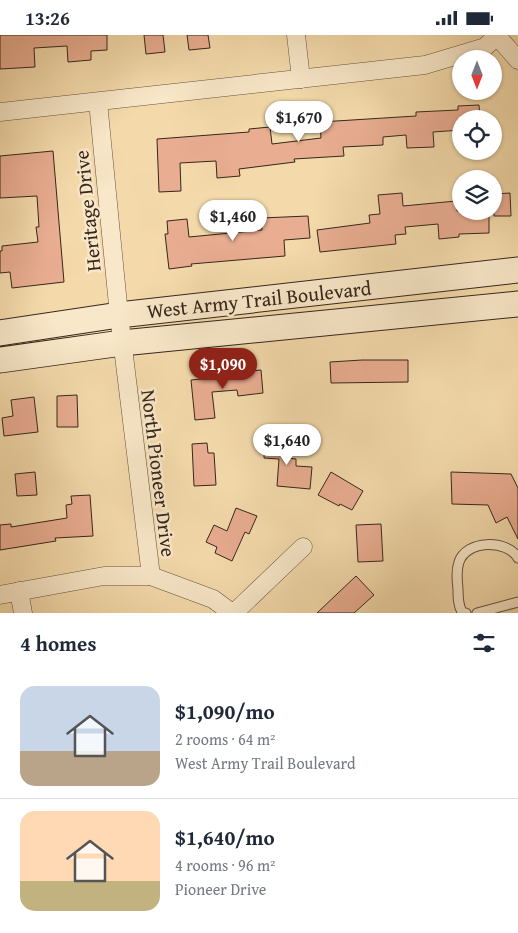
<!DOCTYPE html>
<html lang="en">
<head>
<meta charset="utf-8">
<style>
	body { margin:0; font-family:"Gentium Book Plus",serif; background:#f6f6f7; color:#1f2937; height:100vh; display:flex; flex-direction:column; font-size:19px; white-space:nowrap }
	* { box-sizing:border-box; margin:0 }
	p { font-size:16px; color:#747a83 }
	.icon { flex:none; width:28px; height:28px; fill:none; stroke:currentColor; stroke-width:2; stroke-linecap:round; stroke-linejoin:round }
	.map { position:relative; height:578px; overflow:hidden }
	.panel { display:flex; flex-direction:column; background:#fff; flex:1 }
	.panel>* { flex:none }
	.needle { width:32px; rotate:180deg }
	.controls { position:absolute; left:452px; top:15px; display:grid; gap:10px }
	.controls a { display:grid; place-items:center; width:50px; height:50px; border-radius:50%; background:#fff; box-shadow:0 1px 4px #0004; font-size:25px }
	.price { position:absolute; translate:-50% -42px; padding:0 11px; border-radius:18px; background:#fff; color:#222; font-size:16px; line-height:32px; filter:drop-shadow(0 1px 2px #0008) }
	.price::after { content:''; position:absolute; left:50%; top:30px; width:15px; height:11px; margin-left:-8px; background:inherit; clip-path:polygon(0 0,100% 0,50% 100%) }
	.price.selected { background:#8f2418; color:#fff }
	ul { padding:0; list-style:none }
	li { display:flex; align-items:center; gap:15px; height:125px; padding:0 20px }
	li+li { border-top:1px solid #e0e1e3 }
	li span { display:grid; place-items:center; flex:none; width:140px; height:100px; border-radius:15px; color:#555 }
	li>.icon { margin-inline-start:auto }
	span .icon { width:60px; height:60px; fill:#fffc; stroke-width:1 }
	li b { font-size:21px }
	h2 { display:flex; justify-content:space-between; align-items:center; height:60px; padding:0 20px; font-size:21px }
	.status { display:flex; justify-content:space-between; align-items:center; height:35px; padding:0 25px; background:#fff; direction:ltr }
	.status svg { height:14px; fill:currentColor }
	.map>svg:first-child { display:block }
</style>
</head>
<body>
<div class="status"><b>13:26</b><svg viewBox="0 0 49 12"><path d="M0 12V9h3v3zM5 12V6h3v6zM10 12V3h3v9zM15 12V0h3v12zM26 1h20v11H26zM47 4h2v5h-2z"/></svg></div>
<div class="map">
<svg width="518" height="578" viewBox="0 0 518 578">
	<rect width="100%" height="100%" fill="#f4daab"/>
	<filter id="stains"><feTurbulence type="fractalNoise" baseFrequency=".004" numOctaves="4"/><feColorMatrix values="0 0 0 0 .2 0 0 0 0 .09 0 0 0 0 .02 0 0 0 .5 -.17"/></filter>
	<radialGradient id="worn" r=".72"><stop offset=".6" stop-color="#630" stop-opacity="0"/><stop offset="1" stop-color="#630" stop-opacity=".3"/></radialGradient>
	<g fill="#e9ad91" stroke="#36261c">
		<path d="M 0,0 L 107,0 L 107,15 L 91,16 L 91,25 L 68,27 L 67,11 L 34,13 L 35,32 L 0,34 Z"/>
		<path d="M 144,0 L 163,0 L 165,17 L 146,19 Z"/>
		<path d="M 187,0 L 208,0 L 210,13 L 189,15 Z"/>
		<path d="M 479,70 L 480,84 L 461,84 L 461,95 L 433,97 L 434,112 L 407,113 L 406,100 L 383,102 L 383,110 L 343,112 L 344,121 L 294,124 L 295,127 L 239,134 L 240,141 L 217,143 L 216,126 L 180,128 L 181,156 L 159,157 L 157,104 L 249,97 L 249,94 L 270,92 L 272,109 L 321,103 L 320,87 L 416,81 L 416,77 L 458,75 L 458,71 Z"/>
		<path d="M 53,116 L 64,247 L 12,253 L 10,237 L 0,238 L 0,216 L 2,216 L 2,211 L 38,207 L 36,192 L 39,192 L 37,161 L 0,163 L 0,121 Z"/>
		<path d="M 402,158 L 403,171 L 456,166 L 457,176 L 489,176 L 489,198 L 459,199 L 459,202 L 439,204 L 438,189 L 405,192 L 406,199 L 395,200 L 396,209 L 320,217 L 317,195 L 370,188 L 369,180 L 380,179 L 378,160 Z"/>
		<path d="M 510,158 L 511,181 L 494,181 L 494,159 Z"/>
		<path d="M 308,181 L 310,203 L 284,205 L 285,221 L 191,229 L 192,231 L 169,234 L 165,199 L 168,199 L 167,186 L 187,184 L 189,202 L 262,195 L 261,183 Z"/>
		<path d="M 362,325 L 408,325 L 408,347 L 331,348 L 330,327 Z"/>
		<path d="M 261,335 L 263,358 L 238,361 L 237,355 L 212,357 L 215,383 L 195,385 L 191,345 L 221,342 L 221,339 Z"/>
		<path d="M 77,360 L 78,392 L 57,392 L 57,361 Z"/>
		<path d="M 34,362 L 38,397 L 4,401 L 2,383 L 13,381 L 11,365 Z"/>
		<path d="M 265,403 L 289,406 L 288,423 L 296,424 L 296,431 L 312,432 L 310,454 L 277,451 L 279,424 L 264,423 Z"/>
		<path d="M 207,408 L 208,418 L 214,418 L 216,450 L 194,451 L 192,409 Z"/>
		<path d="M 35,437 L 37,460 L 17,461 L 15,439 Z"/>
		<path d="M 331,437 L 363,456 L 352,475 L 340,469 L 339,471 L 318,460 Z"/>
		<path d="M 451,437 L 511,439 L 518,453 L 518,504 L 507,482 L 496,488 L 488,470 L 452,469 Z"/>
		<path d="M 90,460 L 93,501 L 55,503 L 56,506 L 0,515 L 0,490 L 11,489 L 11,492 L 67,483 L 66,470 L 72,469 L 71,461 Z"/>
		<path d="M 236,473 L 257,481 L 249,499 L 245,497 L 232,526 L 215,518 L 217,512 L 206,507 L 214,490 L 227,496 Z"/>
		<path d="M 381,489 L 383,526 L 358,527 L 356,490 Z"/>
		<path d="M 356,541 L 374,560 L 354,578 L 317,578 Z"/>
	</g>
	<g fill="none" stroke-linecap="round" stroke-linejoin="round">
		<defs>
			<g id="service">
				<path d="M 466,578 L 462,577 C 458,570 458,562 458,554 C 457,545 456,536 459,527 C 466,505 507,504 518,523"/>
				<path d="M 477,578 L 518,567"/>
			</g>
			<g id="minor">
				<path d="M 296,0 L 301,44"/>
				<path d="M 497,1 L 518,25"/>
				<path d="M 98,67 L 119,280 L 151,541 L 213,564 L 232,578"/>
				<path d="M 0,77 L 425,30 L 485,12 L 498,0"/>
				<path d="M 19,556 L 23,578"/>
				<path d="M 0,560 L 104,541 L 151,541"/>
				<path d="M 234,578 L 303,512"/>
			</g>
			<g id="secondary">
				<path d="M 0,298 L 119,280 L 518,235"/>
				<path d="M 0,325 L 122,308 L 518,269"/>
			</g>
		</defs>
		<use href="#service" stroke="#665340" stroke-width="11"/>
		<use href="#minor" stroke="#665340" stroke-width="19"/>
		<use href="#secondary" stroke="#36261c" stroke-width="27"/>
		<use href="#service" stroke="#f8e7c8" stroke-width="9"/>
		<use href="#minor" stroke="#f8e7c8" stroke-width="18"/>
		<use href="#secondary" stroke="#f8e7c8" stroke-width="25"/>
	</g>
	<g text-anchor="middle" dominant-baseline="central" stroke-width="5" stroke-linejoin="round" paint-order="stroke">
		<g font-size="20" fill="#36261c" stroke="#f8e7c8">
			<text transform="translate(87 176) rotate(-96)">Heritage Drive</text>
			<text transform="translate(259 264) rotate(-6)">West Army Trail Boulevard</text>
			<text transform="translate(159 438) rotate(83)">North Pioneer Drive</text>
		</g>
	</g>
	<rect width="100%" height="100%" filter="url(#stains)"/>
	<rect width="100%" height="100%" fill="url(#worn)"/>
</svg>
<div class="controls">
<a><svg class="needle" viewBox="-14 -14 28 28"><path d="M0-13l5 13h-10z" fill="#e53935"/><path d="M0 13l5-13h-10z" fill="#747a83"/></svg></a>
<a><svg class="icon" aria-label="locate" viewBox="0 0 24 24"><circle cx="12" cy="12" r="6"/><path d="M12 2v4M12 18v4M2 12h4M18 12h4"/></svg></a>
<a><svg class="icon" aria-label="layers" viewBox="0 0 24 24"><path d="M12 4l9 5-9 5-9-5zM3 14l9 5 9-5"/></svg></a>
</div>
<b class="price" style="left:299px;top:108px">$1,670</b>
<b class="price" style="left:233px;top:207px">$1,460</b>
<b class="price selected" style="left:223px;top:355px">$1,090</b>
<b class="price" style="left:287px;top:431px">$1,640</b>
</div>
<section class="panel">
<h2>4 homes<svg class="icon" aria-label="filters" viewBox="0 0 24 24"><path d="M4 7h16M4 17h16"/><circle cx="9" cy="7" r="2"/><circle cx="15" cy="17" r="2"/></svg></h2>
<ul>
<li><span style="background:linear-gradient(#c9d6e8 65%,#b9a48a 0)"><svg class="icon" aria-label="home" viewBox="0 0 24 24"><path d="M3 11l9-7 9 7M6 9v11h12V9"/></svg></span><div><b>$1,090/mo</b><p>2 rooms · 64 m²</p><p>West Army Trail Boulevard</p></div></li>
<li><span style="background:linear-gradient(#ffd9b3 70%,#c2b280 0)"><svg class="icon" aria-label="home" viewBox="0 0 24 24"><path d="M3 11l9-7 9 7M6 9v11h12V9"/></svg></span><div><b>$1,640/mo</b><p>4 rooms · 96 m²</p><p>Pioneer Drive</p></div></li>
</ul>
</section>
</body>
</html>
